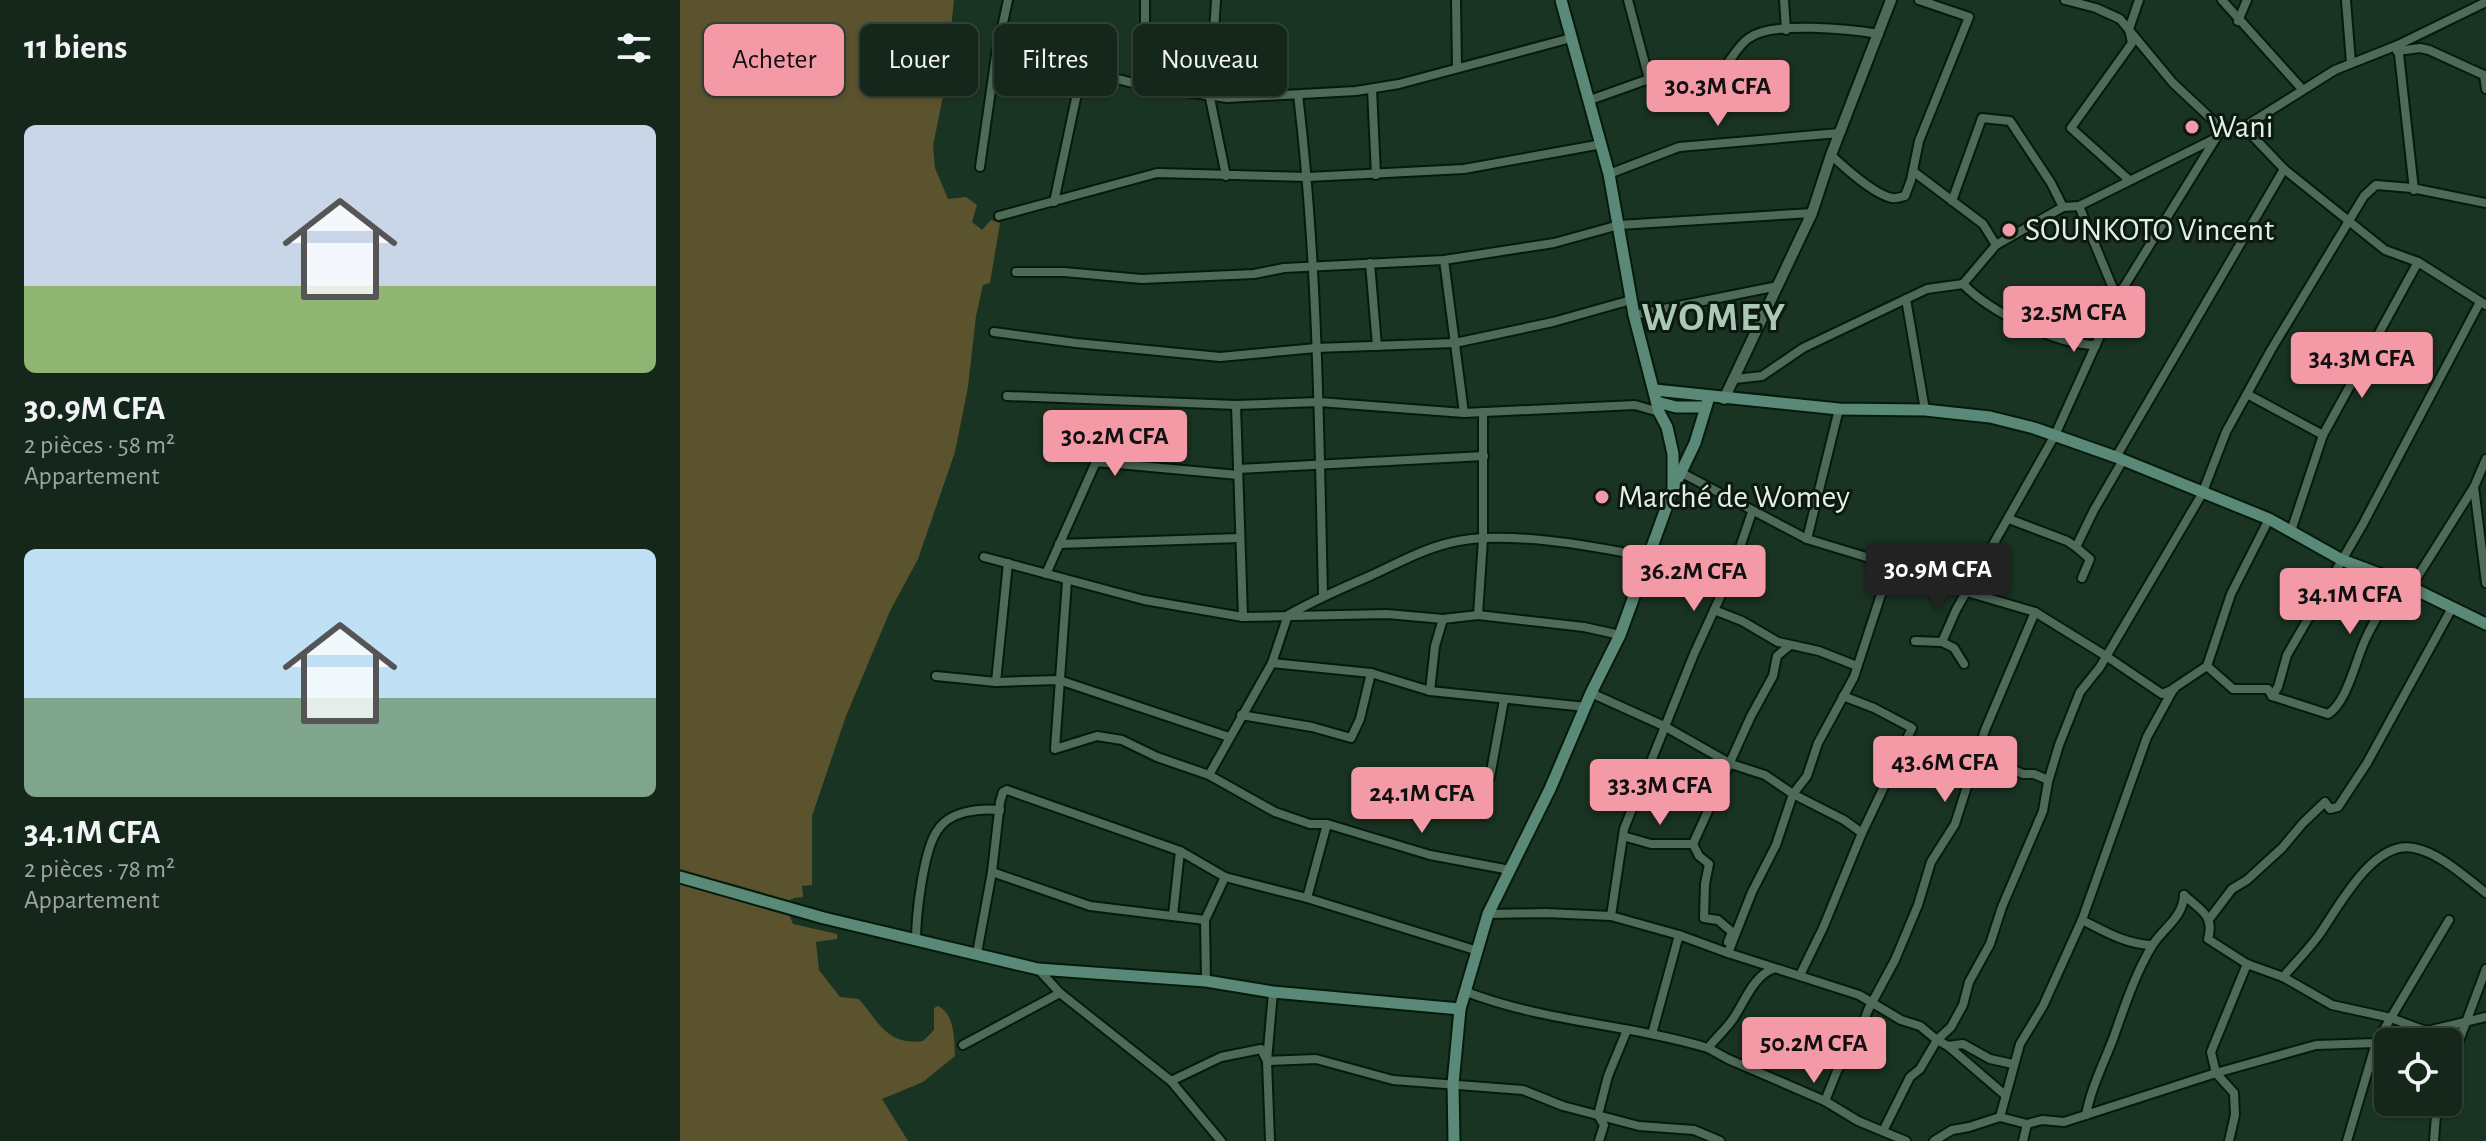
<!DOCTYPE html>
<html lang="fr">
<head>
<meta charset="utf-8">
<style>
	body { margin:0; font-family:"Alegreya Sans",sans-serif; background:#213327; color:#f1f3f6; height:100vh; display:flex; flex-direction:column; font-size:30px; white-space:nowrap }
	* { box-sizing:border-box; margin:0 }
	p { font-size:26px; color:#9da5a2 }
	.icon { flex:none; width:44px; height:44px; fill:none; stroke:currentColor; stroke-width:2; stroke-linecap:round; stroke-linejoin:round }
	.map { position:relative; flex:1; overflow:hidden }
	.details { display:flex; flex-direction:column; background:#14271a; width:680px }
	.details>* { flex:none }
	.banner { position:absolute; left:24px; top:24px; width:760px; height:72px; display:flex; gap:16px }
	.controls { position:absolute; left:1694px; top:1028px; display:grid; gap:16px }
	.controls a { display:grid; place-items:center; width:88px; height:88px; border-radius:12px; background:#14271a; box-shadow:0 2px 6px #0004,0 0 0 2px #334439; font-size:40px }
	.price { position:absolute; translate:-50% -68px; padding:0 18px; border-radius:8px; background:#f49aa6; color:#111; font-size:26px; line-height:52px; filter:drop-shadow(0 2px 4px #0008) }
	.price::after { content:''; position:absolute; left:50%; top:48px; width:24px; height:18px; margin-left:-12px; background:inherit; clip-path:polygon(0 0,100% 0,50% 100%) }
	.price.on { background:#222; color:#fff }
	ul { padding:0; list-style:none }
	li { display:grid; align-content:center; gap:16px; height:424px; padding:0 24px }
	li span { display:grid; place-items:center; height:248px; border-radius:12px; color:#555 }
	li>.icon { margin-inline-start:auto }
	span .icon { width:144px; height:144px; fill:#fffc; stroke-width:1 }
	li b { font-size:34px }
	h2 { display:flex; justify-content:space-between; align-items:center; height:96px; padding:0 24px; font-size:34px }
	.pill { padding:0 28px; border-radius:12px; background:#14271a; box-shadow:0 2px 6px #0004,0 0 0 2px #334439; font-size:28px; line-height:72px }
	.pill.on { background:#f49aa6; color:#111 }
	main { display:flex; flex:1; min-height:0 }
	.map>svg:first-child { display:block }
</style>
</head>
<body>
<main>
<section class="details">
<h2>11 biens<svg class="icon" aria-label="filters" viewBox="0 0 24 24"><path d="M4 7h16M4 17h16"/><circle cx="9" cy="7" r="2"/><circle cx="15" cy="17" r="2"/></svg></h2>
<ul>
<li><span style="background:linear-gradient(#c9d6e8 65%,#8fb573 0)"><svg class="icon" aria-label="home" viewBox="0 0 24 24"><path d="M3 11l9-7 9 7M6 9v11h12V9"/></svg></span><div><b>30.9M CFA</b><p>2 pièces · 58 m²</p><p>Appartement</p></div></li>
<li><span style="background:linear-gradient(#bfe0f5 60%,#7fa58c 0)"><svg class="icon" aria-label="home" viewBox="0 0 24 24"><path d="M3 11l9-7 9 7M6 9v11h12V9"/></svg></span><div><b>34.1M CFA</b><p>2 pièces · 78 m²</p><p>Appartement</p></div></li>
</ul>
</section>
<div class="map">
<svg width="1806" height="1141" viewBox="0 0 1806 1141">
	<rect width="100%" height="100%" fill="#1a3423"/>
	<path fill="#5b522e" d="M 0,0 L 274,0 L 265,86 L 253,146 L 255,168 L 268,199 L 286,197 L 297,205 L 292,222 L 302,230 L 311,220 L 320,223 L 310,283 L 303,285 L 296,316 L 288,387 L 275,452 L 238,559 L 210,611 L 166,716 L 132,816 L 132,885 L 122,886 L 123,897 L 114,898 L 104,903 L 113,924 L 157,934 L 157,939 L 136,942 L 139,970 L 160,997 L 179,999 C 198,1021 207,1046 243,1041 L 254,1030 L 254,1008 L 258,1006 C 275,1014 274,1039 275,1056 L 243,1082 L 202,1099 L 228,1141 L 0,1141 Z"/>
	<g fill="none" stroke-linecap="round" stroke-linejoin="round">
		<defs>
			<g id="minor">
				<path d="M 536,0 L 530,98 L 546,176"/>
				<path d="M 776,0 L 777,68"/>
				<path d="M 948,0 L 969,79"/>
				<path d="M 1104,0 L 1106,30"/>
				<path d="M 1385,0 L 1416,8 L 1440,19 L 1493,83 L 1542,129"/>
				<path d="M 1542,0 L 1622,89"/>
				<path d="M 1666,0 L 1671,63"/>
				<path d="M 1558,21 L 1567,0"/>
				<path d="M 1718,45 L 1734,190"/>
				<path d="M 1717,51 L 1740,48 L 1749,50 L 1806,76"/>
				<path d="M 316,55 L 402,70 L 465,86 L 547,98 L 676,91 L 719,84 L 891,38"/>
				<path d="M 1804,75 L 1806,89"/>
				<path d="M 465,86 L 465,0"/>
				<path d="M 692,89 L 696,175"/>
				<path d="M 618,95 C 638,261 639,429 643,595"/>
				<path d="M 910,100 L 969,79 L 1041,72 C 1050,62 1058,45 1069,38 C 1093,21 1170,29 1199,34"/>
				<path d="M 1564,127 L 1604,169 L 1705,250 L 1738,262 L 1806,305"/>
				<path d="M 1151,155 C 1164,167 1193,194 1212,198 C 1216,199 1221,197 1225,196 L 1231,180 L 1239,141 L 1289,17 L 1239,0"/>
				<path d="M 300,167 L 316,55 L 328,0"/>
				<path d="M 1234,172 L 1303,224 L 1316,245"/>
				<path d="M 929,174 L 999,147 L 1159,133"/>
				<path d="M 1449,180 L 1391,128 L 1452,43 L 1449,29 L 1459,0"/>
				<path d="M 1272,201 L 1302,118 L 1330,121 L 1371,183 L 1383,207"/>
				<path d="M 374,202 L 402,70"/>
				<path d="M 1399,206 L 1437,298"/>
				<path d="M 319,216 L 477,173 L 628,177 L 784,169 L 922,144"/>
				<path d="M 764,260 L 784,413"/>
				<path d="M 690,263 L 697,346"/>
				<path d="M 336,272 L 384,272 L 462,279 L 574,274 L 604,268 L 764,260 L 874,243 L 939,225 L 1132,213"/>
				<path d="M 1283,284 C 1310,312 1377,345 1416,345"/>
				<path d="M 1226,299 L 1245,410"/>
				<path d="M 954,315 L 1098,286"/>
				<path d="M 314,332 L 396,343 L 540,357 L 636,348 L 775,343 L 873,322 L 951,300"/>
				<path d="M 1055,379 L 1082,376 L 1123,348 L 1247,289 L 1283,284 L 1316,245 L 1383,207 L 1399,206 L 1536,138 L 1542,129 L 1564,127 L 1655,70 L 1718,45 L 1806,2"/>
				<path d="M 1567,394 L 1643,435"/>
				<path d="M 327,396 L 556,405 L 639,402 L 784,413 L 955,405 L 979,412"/>
				<path d="M 556,405 L 563,617"/>
				<path d="M 1436,457 L 1604,169"/>
				<path d="M 558,469 L 804,456"/>
				<path d="M 1002,473 L 1127,539 L 1265,581 L 1287,592 L 1355,612 L 1426,656 L 1482,694 L 1494,689"/>
				<path d="M 1794,487 L 1806,583"/>
				<path d="M 1329,519 L 1387,541 L 1396,547 L 1414,510 L 1443,460"/>
				<path d="M 1611,531 L 1643,435 L 1738,262"/>
				<path d="M 1127,539 L 1159,409"/>
				<path d="M 379,544 L 560,538"/>
				<path d="M 1396,547 L 1410,559 L 1402,578"/>
				<path d="M 304,557 L 464,600 L 563,617 L 707,614 L 763,619 L 798,615 L 904,627 L 940,635"/>
				<path d="M 1211,564 L 1174,677 L 1138,743 L 1127,776 L 1113,794 L 1096,845 L 1072,892 L 1048,953 L 1179,995 L 1221,1020 L 1240,1026 L 1257,1040 L 1271,1027 L 1283,1005 L 1289,982 L 1310,944 L 1322,907 L 1363,811 L 1368,782 L 1379,745 L 1400,692 L 1420,667 L 1522,494 L 1546,432 L 1591,350 L 1684,196 L 1696,185 L 1732,188 L 1806,203"/>
				<path d="M 366,574 L 416,462 L 558,475"/>
				<path d="M 387,581 L 375,749 L 417,736 L 442,740 L 477,757 L 529,775 L 595,812 L 630,824 L 647,824 L 750,855 L 830,870"/>
				<path d="M 1731,587 L 1794,487 L 1806,459"/>
				<path d="M 1034,610 L 1062,621 L 1098,642 L 1139,651 L 1177,666"/>
				<path d="M 798,615 L 803,539 L 803,412"/>
				<path d="M 1235,641 L 1262,642 L 1276,610 L 1375,435 L 1437,298 L 1536,138"/>
				<path d="M 1262,642 L 1274,648 L 1284,664"/>
				<path d="M 592,663 L 691,673 L 750,691 L 906,707"/>
				<path d="M 1527,666 L 1553,689 L 1588,689 L 1592,696 L 1648,714 C 1668,702 1676,657 1687,636 C 1696,617 1708,599 1718,581"/>
				<path d="M 256,676 L 316,682 L 379,680 L 549,737"/>
				<path d="M 316,682 L 328,563"/>
				<path d="M 750,691 L 755,646 L 763,619"/>
				<path d="M 911,693 L 984,726 L 1051,764 L 1085,775 L 1113,794 L 1164,820 L 1182,833"/>
				<path d="M 1592,696 L 1598,687 L 1607,655 L 1683,524 L 1800,302"/>
				<path d="M 561,715 L 632,727 L 671,738 L 680,719 L 691,673"/>
				<path d="M 1298,755 L 1343,774 L 1354,774 L 1368,780"/>
				<path d="M 529,775 L 592,663 L 608,615 C 635,600 662,588 690,576 C 716,564 741,550 769,543 C 823,529 913,546 968,557"/>
				<path d="M 810,777 L 824,700"/>
				<path d="M 943,836 L 971,844 L 1013,844"/>
				<path d="M 312,872 L 410,906 L 525,920"/>
				<path d="M 1504,895 C 1520,910 1535,915 1528,939 L 1567,964 L 1603,977 L 1652,1005 L 1711,1018 L 1746,1031"/>
				<path d="M 627,898 L 647,824"/>
				<path d="M 808,914 L 866,913 L 931,916 L 999,935 L 1048,953"/>
				<path d="M 493,915 L 500,851"/>
				<path d="M 931,916 L 944,829 L 1014,654 L 1052,571 L 1072,512"/>
				<path d="M 1530,918 L 1552,889 L 1567,880 L 1602,848 L 1623,823 L 1645,802 L 1650,809 L 1658,807 L 1687,763 L 1772,608"/>
				<path d="M 1402,920 C 1424,931 1447,945 1472,945"/>
				<path d="M 236,941 C 236,916 243,852 257,831 C 269,811 299,808 320,810"/>
				<path d="M 1048,942 L 1052,932 L 1038,920 L 1024,918 L 1025,884 L 1029,864 L 1019,856 L 1013,844 L 1071,716 L 1093,676 L 1097,656 L 1109,646"/>
				<path d="M 297,953 L 312,872 L 320,802 L 323,792 L 327,790 L 500,851 L 545,877 L 627,898 L 798,951"/>
				<path d="M 358,969 L 380,993 L 491,1081 L 541,1141"/>
				<path d="M 1120,975 L 1143,928 L 1182,833 L 1232,728 L 1194,708 L 1163,696"/>
				<path d="M 1603,977 C 1615,963 1628,950 1639,935 C 1658,908 1693,839 1734,848 C 1760,853 1785,877 1806,893"/>
				<path d="M 526,981 L 525,920 L 545,877"/>
				<path d="M 784,991 C 863,1022 948,1024 1028,1048 C 1036,1038 1046,1029 1053,1019 C 1064,1003 1074,975 1093,969"/>
				<path d="M 972,1034 L 999,935"/>
				<path d="M 283,1045 L 380,993"/>
				<path d="M 1268,1046 L 1325,1095"/>
				<path d="M 1028,1048 L 1048,1059 L 1145,1101"/>
				<path d="M 1768,1070 L 1806,969"/>
				<path d="M 491,1081 L 541,1057 L 581,1049 L 587,1061 L 636,1059 L 713,1080 L 843,1090 L 883,1106 L 959,1126 L 1014,1130 L 1040,1141"/>
				<path d="M 1406,1115 C 1411,1088 1423,1065 1433,1039 C 1444,1008 1455,974 1472,946 C 1483,928 1503,918 1504,895"/>
				<path d="M 1320,1117 L 1340,1044 L 1363,1006 L 1402,920 L 1467,737 L 1494,688 L 1527,666 L 1551,594 L 1589,519"/>
				<path d="M 1203,1131 L 1230,1077 L 1240,1069 L 1257,1040 L 1268,1046 L 1283,1044 L 1310,1059 L 1333,1064"/>
				<path d="M 590,1141 L 587,1061 L 593,992"/>
				<path d="M 919,1141 L 924,1125 L 918,1115 L 928,1076 L 947,1030"/>
				<path d="M 1226,1141 L 1178,1121 L 1145,1101 L 1157,1071 L 1182,1027 L 1188,1010 L 1215,960 L 1238,905 L 1251,862 L 1275,824 L 1305,730 L 1355,612"/>
				<path d="M 1254,1141 L 1272,1130 L 1289,1127 L 1320,1117 L 1347,1124 L 1362,1120 L 1384,1122 L 1536,1073 L 1636,1045 L 1696,1043 L 1806,1017"/>
				<path d="M 1343,1141 L 1347,1124"/>
				<path d="M 1549,1141 L 1555,1115 L 1554,1093 L 1536,1073 L 1531,1052 L 1567,964"/>
				<path d="M 1667,1141 L 1696,1043 L 1769,920"/>
				<path d="M 1754,1141 L 1757,1102"/>
			</g>
			<path id="tertiary" d="M 1044,399 L 1132,213 L 1151,155 L 1211,0"/>
			<g id="secondary">
				<path d="M 881,0 L 929,174 L 954,315 L 979,412 L 987,427 L 993,454 L 993,489"/>
				<path d="M 975,390 L 1159,409 L 1245,410 L 1310,417 L 1354,428 L 1436,457 L 1589,519 L 1662,560 L 1718,581 L 1806,624"/>
				<path d="M 977,402 L 996,407 L 1025,407"/>
				<path d="M 0,877 L 144,918 L 358,969 L 526,981 L 593,992 L 780,1009"/>
				<path d="M 774,1141 L 773,1084 L 780,1009 L 808,914 L 870,789 L 911,693 L 940,635 L 993,489 L 1015,443 L 1029,397"/>
			</g>
		</defs>
		<use href="#minor" stroke="#031b0c" stroke-width="12"/>
		<use href="#tertiary" stroke="#031b0c" stroke-width="14"/>
		<use href="#secondary" stroke="#031b0c" stroke-width="15"/>
		<use href="#minor" stroke="#4f6a57" stroke-width="8"/>
		<use href="#tertiary" stroke="#4f6a57" stroke-width="10"/>
		<use href="#secondary" stroke="#5a8977" stroke-width="11"/>
	</g>
	<g fill="#f49aa6" stroke="#0d1811" stroke-width="3">
		<circle cx="1512" cy="127" r="8"/>
		<circle cx="1329" cy="230" r="8"/>
		<circle cx="922" cy="497" r="8"/>
	</g>
	<g text-anchor="middle" dominant-baseline="central" stroke-width="6" stroke-linejoin="round" paint-order="stroke">
		<g font-size="32" fill="#e2f1e6" stroke="#0d1811" text-anchor="start">
			<text x="1528" y="127">Wani</text>
			<text x="1345" y="230">SOUNKOTO Vincent</text>
			<text x="938" y="497">Marché de Womey</text>
		</g>
		<g font-size="40" font-weight="bold" letter-spacing="2" fill="#aac8b3" stroke="#0d1811">
			<text x="1034" y="318">WOMEY</text>
		</g>
	</g>
</svg>
<div class="controls">
<a><svg class="icon" aria-label="locate" viewBox="0 0 24 24"><circle cx="12" cy="12" r="6"/><path d="M12 2v4M12 18v4M2 12h4M18 12h4"/></svg></a>
</div>
<b class="price" style="left:1038px;top:128px">30.3M CFA</b>
<b class="price" style="left:1394px;top:354px">32.5M CFA</b>
<b class="price" style="left:1682px;top:400px">34.3M CFA</b>
<b class="price" style="left:435px;top:478px">30.2M CFA</b>
<b class="price on" style="left:1258px;top:611px">30.9M CFA</b>
<b class="price" style="left:1014px;top:613px">36.2M CFA</b>
<b class="price" style="left:1670px;top:636px">34.1M CFA</b>
<b class="price" style="left:1265px;top:804px">43.6M CFA</b>
<b class="price" style="left:980px;top:827px">33.3M CFA</b>
<b class="price" style="left:742px;top:835px">24.1M CFA</b>
<b class="price" style="left:1134px;top:1085px">50.2M CFA</b>
<div class="banner">
<a class="pill on">Acheter</a>
<a class="pill">Louer</a>
<a class="pill">Filtres</a>
<a class="pill">Nouveau</a>
</div>
</div>
</main>
</body>
</html>
